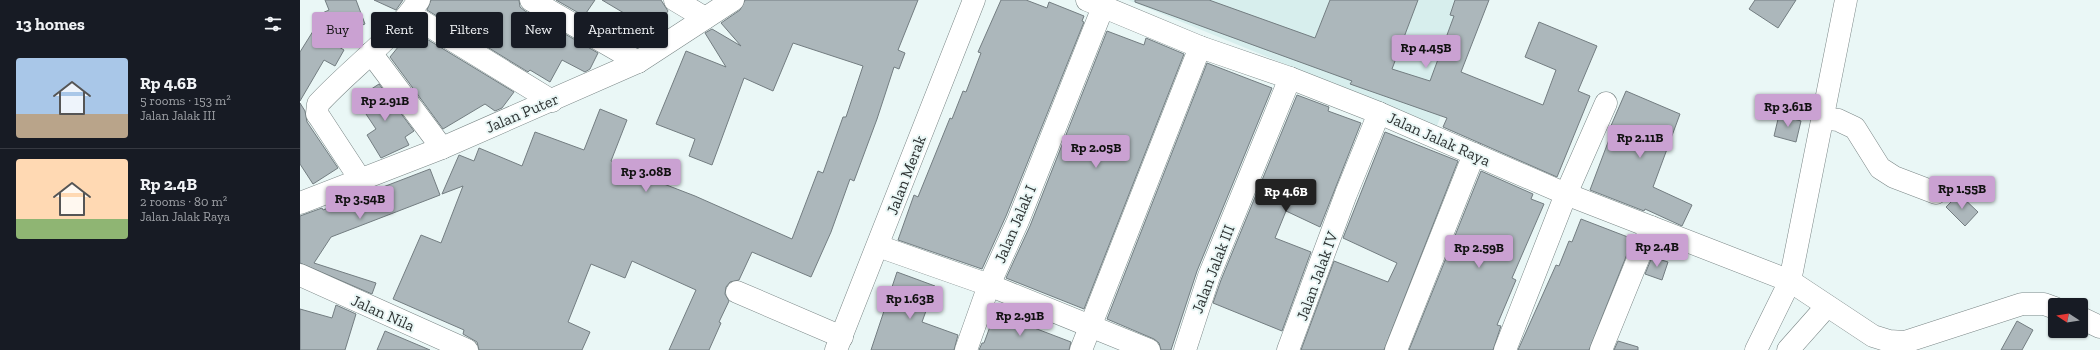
<!DOCTYPE html>
<html lang="en">
<head>
<meta charset="utf-8">
<style>
	body { margin:0; font-family:"Zilla Slab",serif; background:#20242c; color:#f1f3f6; height:100vh; display:flex; flex-direction:column; font-size:15px; white-space:nowrap }
	* { box-sizing:border-box; margin:0 }
	p { font-size:13px; color:#9ea1a6 }
	.icon { flex:none; width:22px; height:22px; fill:none; stroke:currentColor; stroke-width:2; stroke-linecap:round; stroke-linejoin:round }
	.map { position:relative; flex:1; overflow:hidden }
	.drawer { display:flex; flex-direction:column; background:#171b24; width:300px }
	.drawer>* { flex:none }
	.top-card { position:absolute; left:12px; top:12px; width:380px; height:36px; display:flex; gap:8px }
	.needle { width:26px; rotate:282deg }
	.controls { position:absolute; left:1748px; top:298px; display:grid; gap:8px }
	.controls a { display:grid; place-items:center; width:40px; height:40px; border-radius:4px; background:#171b24; box-shadow:0 1px 3px #0004; font-size:20px }
	.price { position:absolute; translate:-50% -34px; padding:0 9px; border-radius:4px; background:#caa1d2; color:#111; font-size:13px; line-height:26px; filter:drop-shadow(0 1px 2px #0008) }
	.price::after { content:''; position:absolute; left:50%; top:24px; width:12px; height:9px; margin-left:-6px; background:inherit; clip-path:polygon(0 0,100% 0,50% 100%) }
	.price.active { background:#222; color:#fff }
	ul { padding:0; list-style:none }
	li { display:flex; align-items:center; gap:12px; height:100px; padding:0 16px }
	li+li { border-top:1px solid #363941 }
	li span { display:grid; place-items:center; flex:none; width:112px; height:80px; border-radius:4px; color:#555 }
	li>.icon { margin-inline-start:auto }
	span .icon { width:48px; height:48px; fill:#fffc; stroke-width:1 }
	li b { font-size:17px }
	h2 { display:flex; justify-content:space-between; align-items:center; height:48px; padding:0 16px; font-size:17px }
	.pill { padding:0 14px; border-radius:4px; background:#171b24; box-shadow:0 1px 3px #0004; font-size:14px; line-height:36px }
	.pill.active { background:#caa1d2; color:#111 }
	main { display:flex; flex:1; min-height:0 }
	.map>svg:first-child { display:block }
</style>
</head>
<body>
<main>
<section class="drawer">
<h2>13 homes<svg class="icon" aria-label="filters" viewBox="0 0 24 24"><path d="M4 7h16M4 17h16"/><circle cx="9" cy="7" r="2"/><circle cx="15" cy="17" r="2"/></svg></h2>
<ul>
<li><span style="background:linear-gradient(#a9c7e8 70%,#b9a48a 0)"><svg class="icon" aria-label="home" viewBox="0 0 24 24"><path d="M3 11l9-7 9 7M6 9v11h12V9"/></svg></span><div><b>Rp 4.6B</b><p>5 rooms · 153 m²</p><p>Jalan Jalak III</p></div></li>
<li><span style="background:linear-gradient(#ffd9b3 75%,#8fb573 0)"><svg class="icon" aria-label="home" viewBox="0 0 24 24"><path d="M3 11l9-7 9 7M6 9v11h12V9"/></svg></span><div><b>Rp 2.4B</b><p>2 rooms · 80 m²</p><p>Jalan Jalak Raya</p></div></li>
</ul>
</section>
<div class="map">
<svg width="1800" height="350" viewBox="0 0 1800 350">
	<rect width="100%" height="100%" fill="#eaf7f6"/>
	<path fill="#d7eeed" d="M 828,0 L 1184,0 L 1137,126 Z"/>
	<g fill="#acb7bb" stroke="#737d81">
		<path d="M 25,0 L 56,0 L 65,24 L 26,39 L 44,50 L 35,66 L 24,60 L 0,101 L 0,52 L 20,20 L 18,15 L 29,10 Z"/>
		<path d="M 74,0 L 103,0 L 96,10 Z"/>
		<path d="M 131,0 L 219,0 L 220,7 L 225,11 L 298,53 L 290,69 L 285,72 L 262,60 L 250,82 L 230,70 L 228,72 L 127,10 Z"/>
		<path d="M 256,0 L 295,0 L 284,16 Z"/>
		<path d="M 302,0 L 361,0 L 368,11 L 349,40 L 344,43 L 331,35 L 339,22 Z"/>
		<path d="M 445,0 L 618,0 L 598,50 L 605,53 L 599,69 L 594,67 L 577,119 L 554,181 L 550,179 L 531,232 L 511,277 L 452,252 L 439,280 L 430,282 L 426,287 L 425,294 L 429,301 L 419,322 L 421,323 L 409,350 L 369,350 L 396,290 L 332,261 L 325,278 L 291,264 L 268,322 L 290,332 L 282,350 L 179,350 L 177,342 L 163,334 L 164,330 L 93,299 L 121,235 L 141,243 L 163,186 L 142,194 L 159,155 L 174,161 L 179,148 L 222,166 L 235,132 L 284,150 L 300,109 L 327,120 L 311,161 L 326,166 L 325,169 L 395,196 L 492,239 L 518,171 L 523,173 L 543,117 L 546,117 L 563,66 L 493,43 L 473,91 L 444,78 L 412,165 L 389,156 L 395,139 L 356,124 L 386,51 L 426,67 L 405,33 L 412,29 L 441,46 L 421,23 L 440,10 Z"/>
		<path d="M 701,0 L 726,0 L 747,8 L 749,2 L 784,16 L 782,21 L 784,22 L 706,216 L 682,269 L 598,240 L 614,195 L 618,197 L 650,118 L 652,119 L 663,91 L 666,92 L 681,53 L 678,52 Z"/>
		<path d="M 835,0 L 909,0 L 1015,38 L 1030,0 L 1118,0 L 1092,69 L 1130,81 L 1154,16 L 1150,15 L 1155,0 L 1189,0 L 1161,72 L 1243,105 L 1256,70 L 1225,57 L 1239,22 L 1297,46 L 1278,91 L 1290,96 L 1257,177 L 1143,127 L 1147,118 L 1050,84 L 1052,81 L 835,2 Z"/>
		<path d="M 1455,0 L 1496,0 L 1478,28 L 1449,9 Z"/>
		<path d="M 112,30 L 214,92 L 202,108 L 195,111 L 185,104 L 143,129 L 90,57 Z"/>
		<path d="M 807,31 L 844,45 L 846,38 L 884,54 L 784,309 L 706,278 L 730,226 Z"/>
		<path d="M 907,63 L 972,88 L 897,271 L 871,350 L 861,350 L 859,343 L 854,339 L 807,319 Z"/>
		<path d="M 79,84 L 114,131 L 105,137 L 109,145 L 81,158 L 67,135 L 76,129 L 56,99 Z"/>
		<path d="M 1326,91 L 1380,114 L 1353,187 L 1392,205 L 1382,226 L 1345,209 L 1344,211 L 1290,190 L 1313,129 L 1310,128 Z"/>
		<path d="M 997,95 L 1029,107 L 1028,111 L 1061,123 L 1020,227 L 986,211 L 975,238 L 1011,252 L 982,331 L 913,303 L 921,280 Z"/>
		<path d="M 0,103 L 5,111 L 7,122 L 38,168 L 13,184 L 0,164 Z"/>
		<path d="M 1479,115 L 1501,121 L 1496,142 L 1474,136 Z"/>
		<path d="M 1085,132 L 1158,161 L 1084,350 L 1001,350 L 1034,261 L 1088,282 L 1097,263 L 1043,238 Z"/>
		<path d="M 130,169 L 140,195 L 31,237 L 14,263 L 76,283 L 72,294 L 0,263 L 0,216 L 22,208 L 23,210 Z"/>
		<path d="M 1181,171 L 1233,194 L 1231,199 L 1244,204 L 1212,278 L 1216,280 L 1197,325 L 1201,326 L 1193,350 L 1109,350 Z"/>
		<path d="M 1659,194 L 1678,212 L 1665,226 L 1646,207 Z"/>
		<path d="M 1281,219 L 1333,239 L 1289,350 L 1218,350 L 1256,265 L 1259,266 L 1269,241 L 1272,242 Z"/>
		<path d="M 1352,257 L 1368,262 L 1362,280 L 1345,274 Z"/>
		<path d="M 597,272 L 635,286 L 622,322 L 658,335 L 654,350 L 571,350 Z"/>
		<path d="M 36,305 L 56,314 L 45,350 L 0,350 L 0,309 L 32,318 Z"/>
		<path d="M 695,313 L 771,342 L 769,350 L 679,350 L 682,343 L 684,343 Z"/>
		<path d="M 1717,321 L 1733,330 L 1722,350 L 1701,350 Z"/>
		<path d="M 85,331 L 130,350 L 77,350 Z"/>
		<path d="M 1318,341 L 1338,347 L 1338,350 L 1314,350 Z"/>
	</g>
	<g fill="none" stroke-linecap="round" stroke-linejoin="round">
		<defs>
			<g id="minor">
				<path d="M 231,0 L 338,62"/>
				<path d="M 375,0 L 405,18"/>
				<path d="M 787,0 L 900,47 L 990,78 L 1079,113 L 1266,194 L 1490,281 L 1573,336 L 1589,341 L 1605,342 L 1722,304 L 1744,304 L 1755,308"/>
				<path d="M 110,14 L 252,101"/>
				<path d="M 71,53 L 142,148"/>
				<path d="M 1522,118 L 1538,120 L 1555,128 L 1580,168 L 1594,177 L 1636,193"/>
				<path d="M 60,179 L 20,118 L 17,114 L 18,104 C 51,68 92,40 119,0"/>
				<path d="M 0,203 L 142,148 L 338,62 L 433,0"/>
				<path d="M 578,246 L 689,285 L 849,350"/>
				<path d="M 0,275 L 167,350"/>
				<path d="M 437,292 L 542,337"/>
				<path d="M 1781,318 L 1800,327"/>
				<path d="M 536,350 L 674,0"/>
				<path d="M 666,350 L 689,285 L 718,221 L 803,7"/>
				<path d="M 781,350 L 900,47"/>
				<path d="M 885,350 L 909,276 L 990,78"/>
				<path d="M 988,350 L 1046,194 L 1079,113"/>
				<path d="M 1096,350 L 1174,154"/>
				<path d="M 1205,350 L 1266,194 L 1306,103"/>
				<path d="M 1301,350 L 1351,227"/>
				<path d="M 1456,350 L 1490,281 L 1546,0"/>
				<path d="M 1488,350 L 1527,306"/>
			</g>
		</defs>
		<use href="#minor" stroke="#7a8686" stroke-width="23"/>
		<use href="#minor" stroke="#fff" stroke-width="22"/>
	</g>
	<g text-anchor="middle" dominant-baseline="central" stroke-width="4" stroke-linejoin="round" paint-order="stroke">
		<g font-size="16" fill="#2f3434" stroke="#eaf7f6">
			<text transform="translate(222 113) rotate(-23)">Jalan Puter</text>
			<text transform="translate(1139 139) rotate(24)">Jalan Jalak Raya</text>
			<text transform="translate(606 175) rotate(-69)">Jalan Merak</text>
			<text transform="translate(715 224) rotate(-67)">Jalan Jalak I</text>
			<text transform="translate(913 269) rotate(-69)">Jalan Jalak III</text>
			<text transform="translate(1017 276) rotate(-70)">Jalan Jalak IV</text>
			<text transform="translate(83 313) rotate(24)">Jalan Nila</text>
		</g>
	</g>
</svg>
<div class="controls">
<a><svg class="needle" viewBox="-14 -14 28 28"><path d="M0-13l5 13h-10z" fill="#e53935"/><path d="M0 13l5-13h-10z" fill="#9ea1a6"/></svg></a>
</div>
<b class="price" style="left:1126px;top:69px">Rp 4.45B</b>
<b class="price" style="left:85px;top:122px">Rp 2.91B</b>
<b class="price" style="left:1488px;top:128px">Rp 3.61B</b>
<b class="price" style="left:1340px;top:159px">Rp 2.11B</b>
<b class="price" style="left:796px;top:169px">Rp 2.05B</b>
<b class="price" style="left:346px;top:193px">Rp 3.08B</b>
<b class="price" style="left:1662px;top:210px">Rp 1.55B</b>
<b class="price active" style="left:986px;top:213px">Rp 4.6B</b>
<b class="price" style="left:60px;top:220px">Rp 3.54B</b>
<b class="price" style="left:1357px;top:268px">Rp 2.4B</b>
<b class="price" style="left:1179px;top:269px">Rp 2.59B</b>
<b class="price" style="left:610px;top:320px">Rp 1.63B</b>
<b class="price" style="left:720px;top:337px">Rp 2.91B</b>
<div class="top-card">
<a class="pill active">Buy</a>
<a class="pill">Rent</a>
<a class="pill">Filters</a>
<a class="pill">New</a>
<a class="pill">Apartment</a>
</div>
</div>
</main>
</body>
</html>
